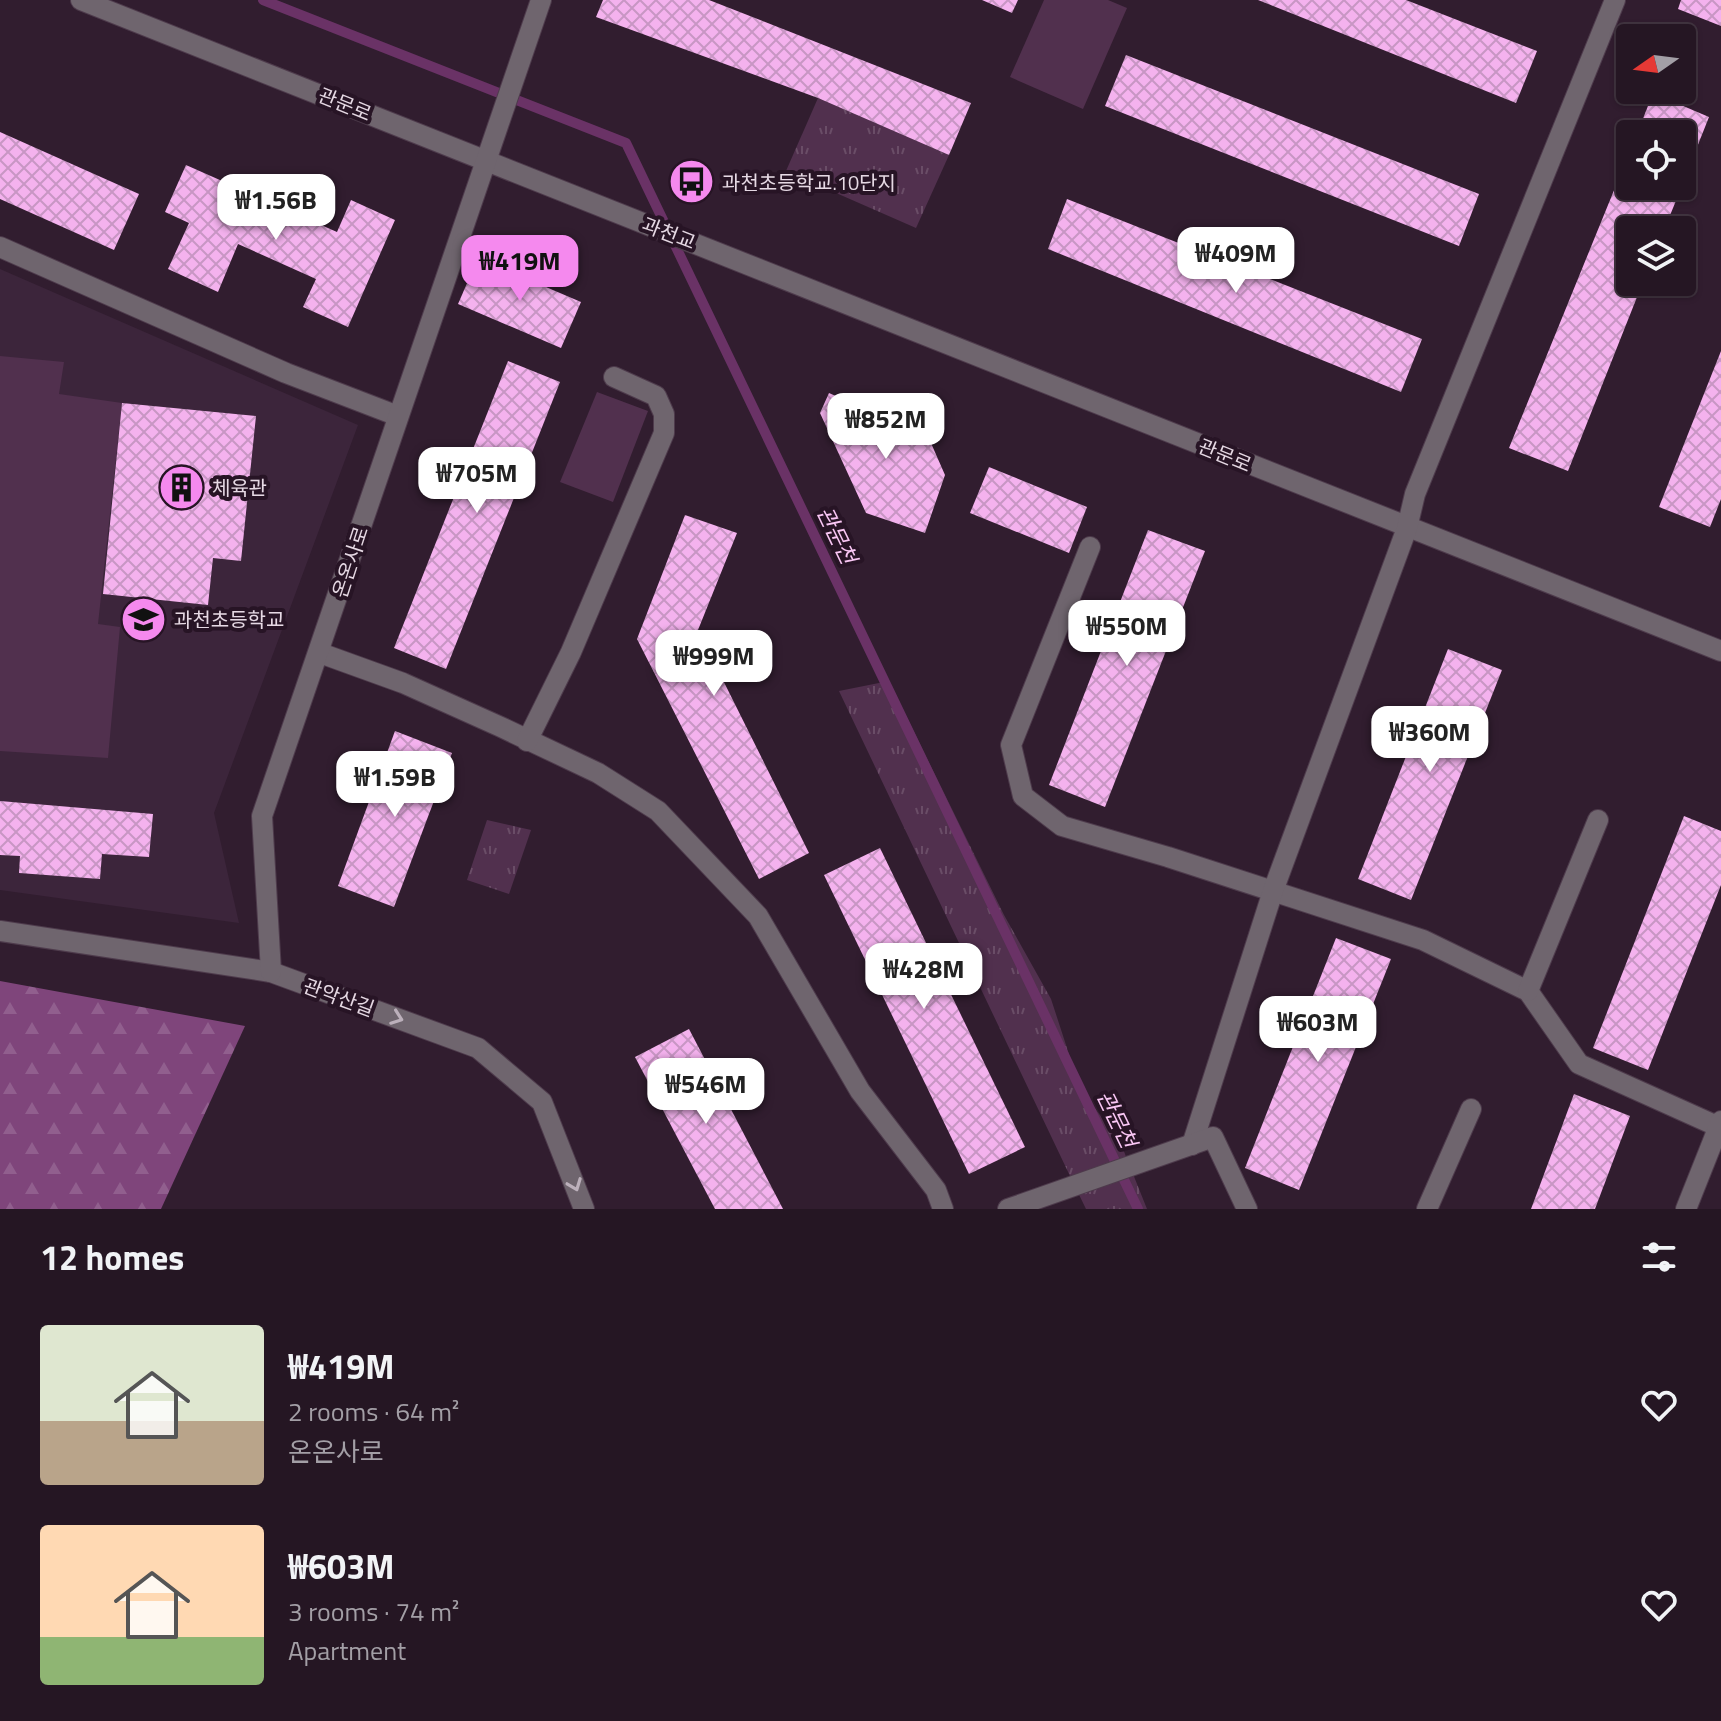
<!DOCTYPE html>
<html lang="en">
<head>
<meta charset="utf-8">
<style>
	body { margin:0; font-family:"Titillium Web","Noto Sans KR",sans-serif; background:#312330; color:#f1f3f6; height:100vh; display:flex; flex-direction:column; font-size:30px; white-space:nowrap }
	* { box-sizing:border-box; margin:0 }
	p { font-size:26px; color:#a39fa6 }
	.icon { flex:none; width:44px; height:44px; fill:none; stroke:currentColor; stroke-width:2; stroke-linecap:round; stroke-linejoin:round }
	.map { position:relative; height:1209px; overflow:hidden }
	.details { display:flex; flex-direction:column; background:#251623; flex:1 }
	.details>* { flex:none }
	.needle { width:52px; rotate:256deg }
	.buttons { position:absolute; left:1616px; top:24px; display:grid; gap:16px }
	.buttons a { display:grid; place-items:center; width:80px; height:80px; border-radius:8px; background:#251623; box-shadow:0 2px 6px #0004,0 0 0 2px #423541; font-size:40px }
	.price { position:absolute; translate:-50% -68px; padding:0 18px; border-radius:16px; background:#fff; color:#222; font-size:26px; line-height:52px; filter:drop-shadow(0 2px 4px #0008) }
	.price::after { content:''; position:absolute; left:50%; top:48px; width:24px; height:18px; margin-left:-12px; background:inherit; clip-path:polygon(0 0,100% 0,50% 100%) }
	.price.selected { background:#f589ee; color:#111 }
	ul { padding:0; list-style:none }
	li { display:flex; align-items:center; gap:24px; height:200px; padding:0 40px }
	li span { display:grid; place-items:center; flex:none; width:224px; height:160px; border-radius:8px; color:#555 }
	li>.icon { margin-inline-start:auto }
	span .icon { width:96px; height:96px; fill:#fffc; stroke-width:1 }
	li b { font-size:34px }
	h2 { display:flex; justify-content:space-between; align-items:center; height:96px; padding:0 40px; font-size:34px }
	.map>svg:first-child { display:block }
</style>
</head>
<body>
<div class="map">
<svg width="1721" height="1209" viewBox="0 0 1721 1209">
	<defs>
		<pattern id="forest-firs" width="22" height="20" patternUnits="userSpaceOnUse" patternTransform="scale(2)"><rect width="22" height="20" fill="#7f457b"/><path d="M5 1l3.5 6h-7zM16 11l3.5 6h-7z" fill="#915f8e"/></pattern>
		<pattern id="park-tufts" width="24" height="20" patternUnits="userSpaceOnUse" patternTransform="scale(2)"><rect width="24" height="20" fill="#51304e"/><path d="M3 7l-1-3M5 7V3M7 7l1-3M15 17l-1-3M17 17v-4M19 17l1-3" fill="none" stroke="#6a4d67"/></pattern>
		<pattern id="building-cross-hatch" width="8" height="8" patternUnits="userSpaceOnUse" patternTransform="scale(2)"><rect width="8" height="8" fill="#f4b2ee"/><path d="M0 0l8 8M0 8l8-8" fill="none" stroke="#c896c4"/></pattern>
	</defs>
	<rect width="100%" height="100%" fill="#311d2f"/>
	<path fill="#3c253b" d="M 0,269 L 358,425 L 214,813 L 239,923 L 0,890 Z"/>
	<path fill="url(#forest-firs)" d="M 0,981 L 245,1026 L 161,1209 L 0,1209 Z"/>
	<g fill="url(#park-tufts)">
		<path d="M 818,98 L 949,155 L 916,228 L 786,171 Z"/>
		<path d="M 889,681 L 1004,915 L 1051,999 L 1080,1088 L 1121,1144 L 1147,1209 L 1086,1209 L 1070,1176 L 839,691 Z"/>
		<path d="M 487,820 L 531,830 L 509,894 L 467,880 Z"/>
	</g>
	<g fill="#51304e">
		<path d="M 1044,0 L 1108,0 L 1127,8 L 1083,109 L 1010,77 Z"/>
		<path d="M 0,356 L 64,362 L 59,394 L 122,403 L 98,624 L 120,627 L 108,758 L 0,751 Z"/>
		<path d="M 597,392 L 648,411 L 613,502 L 560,482 Z"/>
	</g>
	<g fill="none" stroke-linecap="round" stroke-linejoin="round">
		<path stroke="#6a3266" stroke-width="10" d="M 263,0 L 626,143 L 1138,1209"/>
	</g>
	<g fill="url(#building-cross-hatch)">
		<path d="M 603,0 L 709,0 L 971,103 L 949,155 L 818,98 L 596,17 Z"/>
		<path d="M 982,0 L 1018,0 L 1012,13 Z"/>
		<path d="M 1258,0 L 1406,0 L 1537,51 L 1516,103 Z"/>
		<path d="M 1681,0 L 1721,0 L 1721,26 L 1678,9 Z"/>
		<path d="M 1126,55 L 1479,194 L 1459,246 L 1105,106 Z"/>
		<path d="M 1653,93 L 1709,117 L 1682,185 L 1682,134 L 1637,134 Z"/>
		<path d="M 0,132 L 139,194 L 114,250 L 0,199 Z"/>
		<path d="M 1630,151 L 1630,186 L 1682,186 L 1664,230 L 1630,230 L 1630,282 L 1643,282 L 1568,471 L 1509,448 Z"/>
		<path d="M 186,165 L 337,232 L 351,200 L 395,220 L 348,327 L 303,307 L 316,279 L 238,244 L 218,292 L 168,269 L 189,223 L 165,212 Z"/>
		<path d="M 1067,199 L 1422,339 L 1401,392 L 1048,249 Z"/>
		<path d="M 478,258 L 581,302 L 561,348 L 458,304 Z"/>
		<path d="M 1721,351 L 1721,499 L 1710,527 L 1659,507 Z"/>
		<path d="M 508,361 L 560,382 L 446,669 L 394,648 Z"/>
		<path d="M 829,393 L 847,401 L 857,396 L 861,407 L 872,402 L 875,409 L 883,405 L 886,413 L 897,409 L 901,418 L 908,414 L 912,422 L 920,418 L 945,475 L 925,533 L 866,513 L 820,413 Z"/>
		<path d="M 122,403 L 256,416 L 241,561 L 213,558 L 208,605 L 103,594 Z"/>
		<path d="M 989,467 L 1087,507 L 1069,553 L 970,513 Z"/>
		<path d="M 685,515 L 737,533 L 698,630 L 809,853 L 759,879 L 637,639 Z"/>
		<path d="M 1148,530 L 1205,551 L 1105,807 L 1049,785 Z"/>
		<path d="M 1448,649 L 1502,670 L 1411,900 L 1358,879 Z"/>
		<path d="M 395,731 L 452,753 L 394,907 L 338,886 Z"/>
		<path d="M 0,801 L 153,814 L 149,857 L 102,854 L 100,879 L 19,873 L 20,856 L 0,855 Z"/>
		<path d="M 1684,816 L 1721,831 L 1721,885 L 1648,1070 L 1593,1048 Z"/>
		<path d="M 880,848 L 1025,1147 L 969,1174 L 824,875 Z"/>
		<path d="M 1336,938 L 1391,959 L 1299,1190 L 1245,1168 Z"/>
		<path d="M 689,1029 L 783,1209 L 715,1209 L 635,1057 Z"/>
		<path d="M 1574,1094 L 1630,1116 L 1595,1209 L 1531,1209 Z"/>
	</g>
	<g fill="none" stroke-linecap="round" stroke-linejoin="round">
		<defs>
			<g id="minor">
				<path d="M 81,0 L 1721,651"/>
				<path d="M 0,247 L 286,373 L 398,416"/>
				<path d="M 1090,547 L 1011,745 L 1023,796 L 1062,826 L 1168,857 L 1423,940 L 1528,991 L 1579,1064 L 1719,1127"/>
				<path d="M 320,653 L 403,683 L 501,727 L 598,773 L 658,811 L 758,916 L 860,1091 L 936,1190 L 943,1209"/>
				<path d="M 527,741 L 571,652 L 664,433 L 664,414 L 656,396 L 614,377"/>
				<path d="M 0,931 L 271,972 L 478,1048 L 542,1102 L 584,1209"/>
				<path d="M 271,972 L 262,816 L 541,0"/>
				<path d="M 1528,991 L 1598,820"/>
				<path d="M 1192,1145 L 1273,891 L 1407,528 L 1415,494 L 1615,0"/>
				<path d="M 1008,1209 L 1213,1137 L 1247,1209"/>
				<path d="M 1427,1209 L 1471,1109"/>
				<path d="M 1686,1209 L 1721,1121"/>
			</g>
		</defs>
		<use href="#minor" stroke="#4e3b4c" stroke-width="22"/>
		<use href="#minor" stroke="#6f656e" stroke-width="20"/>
	</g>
	<defs><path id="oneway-chevron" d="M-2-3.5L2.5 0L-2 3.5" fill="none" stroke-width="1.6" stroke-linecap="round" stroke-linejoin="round" transform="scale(2)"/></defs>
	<g stroke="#bcb0bb">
		<use href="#oneway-chevron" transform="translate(397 1018) rotate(20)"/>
		<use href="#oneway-chevron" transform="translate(575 1185) rotate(69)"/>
	</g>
	<defs>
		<symbol id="bus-disc" viewBox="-11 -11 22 22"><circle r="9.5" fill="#f589ee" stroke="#271425"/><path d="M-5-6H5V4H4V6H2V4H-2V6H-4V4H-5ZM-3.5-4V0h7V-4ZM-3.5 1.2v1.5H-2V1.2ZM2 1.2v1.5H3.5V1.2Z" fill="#111"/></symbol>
		<symbol id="building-disc" viewBox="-11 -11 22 22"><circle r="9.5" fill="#f589ee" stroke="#271425"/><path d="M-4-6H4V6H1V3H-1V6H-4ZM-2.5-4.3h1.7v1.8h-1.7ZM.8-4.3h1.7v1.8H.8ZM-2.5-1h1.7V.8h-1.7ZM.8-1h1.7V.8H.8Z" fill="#111"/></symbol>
		<symbol id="school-disc" viewBox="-11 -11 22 22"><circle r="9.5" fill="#f589ee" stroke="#271425"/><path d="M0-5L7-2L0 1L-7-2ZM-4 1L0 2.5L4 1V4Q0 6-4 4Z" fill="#111"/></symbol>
	</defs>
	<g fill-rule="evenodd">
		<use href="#bus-disc" x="666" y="156" width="51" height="51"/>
		<use href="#building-disc" x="156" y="462" width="51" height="51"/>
		<use href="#school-disc" x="118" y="594" width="51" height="51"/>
	</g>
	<g text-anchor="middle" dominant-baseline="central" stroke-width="8" stroke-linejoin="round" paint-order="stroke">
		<g font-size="20" fill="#e6d9e4" stroke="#271425">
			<text transform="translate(345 104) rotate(22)">관문로</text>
			<text transform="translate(669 233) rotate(21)">과천교</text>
			<text transform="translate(1225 455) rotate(22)">관문로</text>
			<text transform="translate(350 562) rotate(-72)">온온사로</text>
			<text transform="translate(339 997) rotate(20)">관악산길</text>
		</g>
		<g font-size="20" fill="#e6d9e4" stroke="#271425" text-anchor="start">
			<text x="722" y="182">과천초등학교.10단지</text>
			<text x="212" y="487">체육관</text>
			<text x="174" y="619">과천초등학교</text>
		</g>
		<g font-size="22" font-style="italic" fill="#fac7f5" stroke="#271425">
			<text transform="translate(837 535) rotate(64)">관문천</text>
			<text transform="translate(1117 1119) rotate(64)">관문천</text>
		</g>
	</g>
</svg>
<div class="buttons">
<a><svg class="needle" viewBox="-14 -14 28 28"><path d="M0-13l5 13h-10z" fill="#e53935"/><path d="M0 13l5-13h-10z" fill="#a39fa6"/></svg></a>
<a><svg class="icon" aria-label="locate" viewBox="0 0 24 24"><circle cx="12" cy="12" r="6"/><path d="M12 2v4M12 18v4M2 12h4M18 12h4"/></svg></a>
<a><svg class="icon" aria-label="layers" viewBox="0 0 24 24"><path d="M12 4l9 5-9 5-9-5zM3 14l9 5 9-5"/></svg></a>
</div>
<b class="price" style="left:276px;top:242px">₩1.56B</b>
<b class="price" style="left:1236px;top:295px">₩409M</b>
<b class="price selected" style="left:520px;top:303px">₩419M</b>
<b class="price" style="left:886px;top:461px">₩852M</b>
<b class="price" style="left:477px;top:515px">₩705M</b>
<b class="price" style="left:1127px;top:668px">₩550M</b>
<b class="price" style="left:714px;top:698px">₩999M</b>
<b class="price" style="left:1430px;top:774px">₩360M</b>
<b class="price" style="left:395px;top:819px">₩1.59B</b>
<b class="price" style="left:924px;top:1011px">₩428M</b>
<b class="price" style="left:1318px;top:1064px">₩603M</b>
<b class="price" style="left:706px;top:1126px">₩546M</b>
</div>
<section class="details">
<h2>12 homes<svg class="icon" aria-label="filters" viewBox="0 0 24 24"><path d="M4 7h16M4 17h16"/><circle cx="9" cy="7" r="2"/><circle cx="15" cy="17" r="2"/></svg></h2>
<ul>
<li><span style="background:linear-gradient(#dfe7d0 60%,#b9a48a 0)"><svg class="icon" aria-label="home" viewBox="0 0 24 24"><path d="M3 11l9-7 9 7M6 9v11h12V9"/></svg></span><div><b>₩419M</b><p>2 rooms · 64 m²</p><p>온온사로</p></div><svg class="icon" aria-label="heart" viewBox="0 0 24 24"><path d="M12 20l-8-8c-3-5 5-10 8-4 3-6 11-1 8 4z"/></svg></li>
<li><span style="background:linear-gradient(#ffd9b3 70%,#8fb573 0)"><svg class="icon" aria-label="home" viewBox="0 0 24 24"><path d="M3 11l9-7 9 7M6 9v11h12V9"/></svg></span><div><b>₩603M</b><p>3 rooms · 74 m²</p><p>Apartment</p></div><svg class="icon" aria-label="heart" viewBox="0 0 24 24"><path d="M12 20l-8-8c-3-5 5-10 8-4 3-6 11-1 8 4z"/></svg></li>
</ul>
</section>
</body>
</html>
